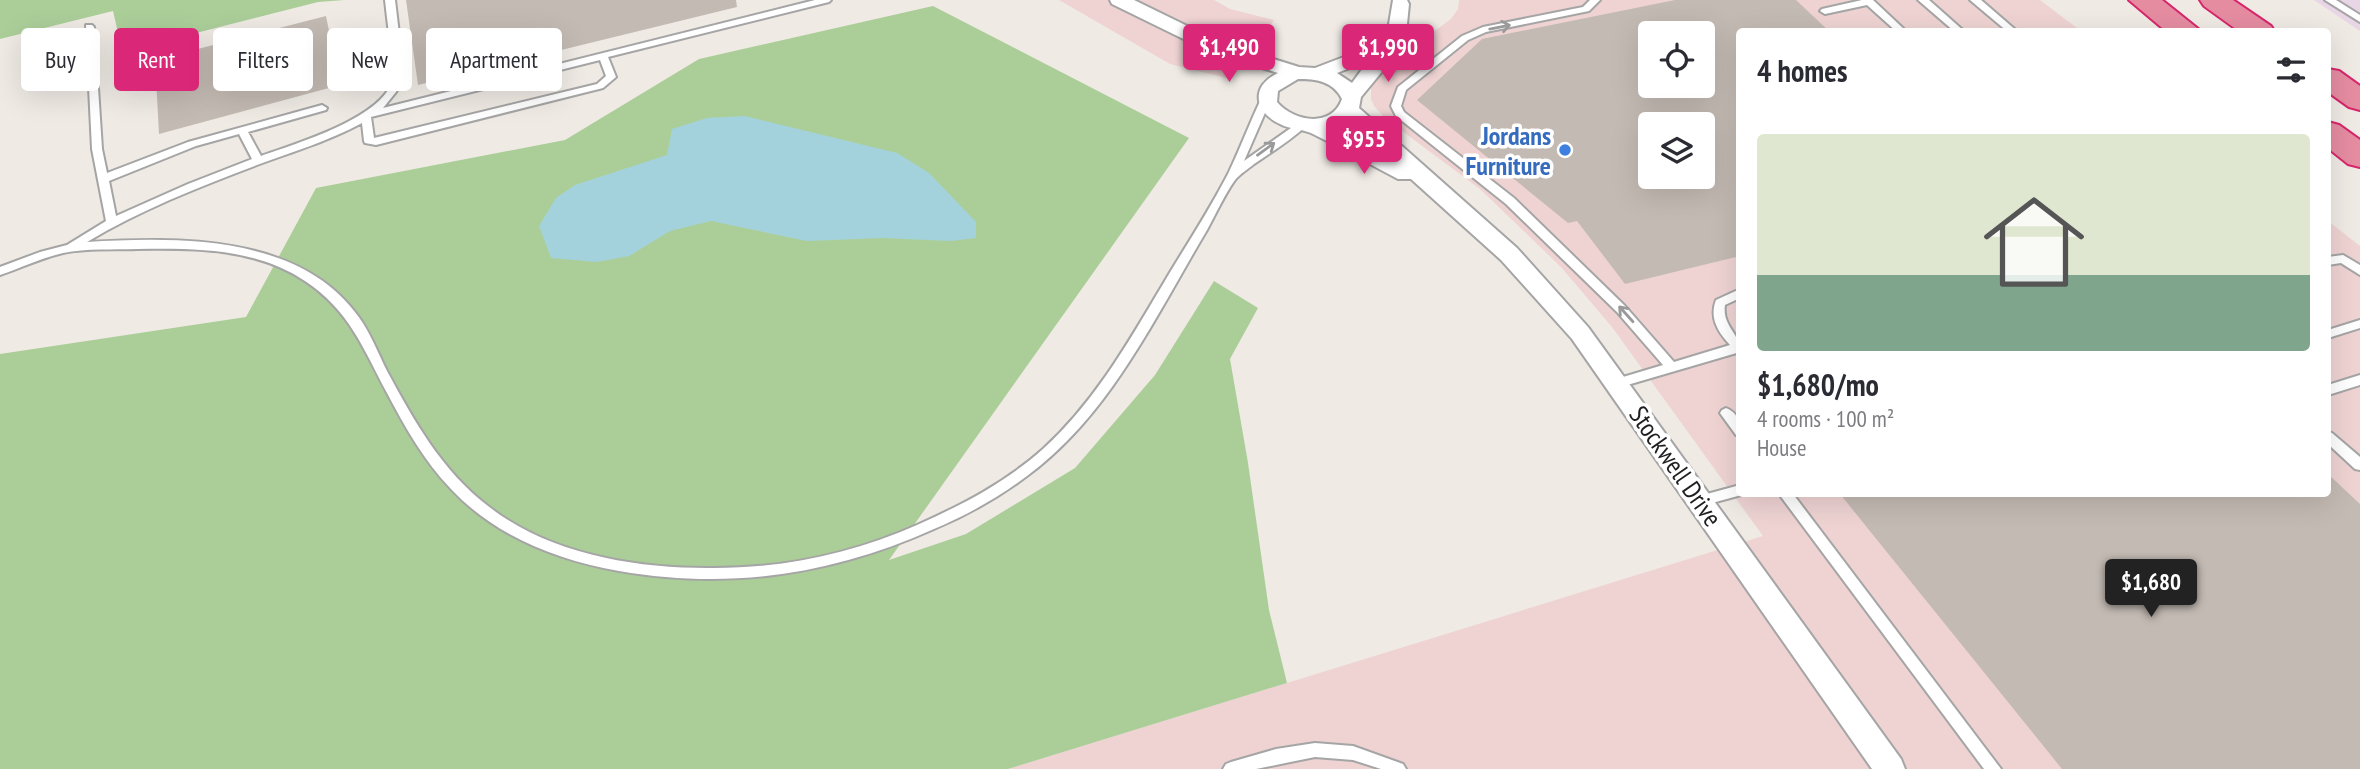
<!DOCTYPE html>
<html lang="en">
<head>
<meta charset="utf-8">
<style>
	body { margin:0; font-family:"PT Sans Narrow",sans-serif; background:#f7f7f7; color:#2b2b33; height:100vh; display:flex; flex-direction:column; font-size:26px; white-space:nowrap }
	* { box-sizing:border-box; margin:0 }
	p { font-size:23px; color:#7c7c81 }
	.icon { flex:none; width:38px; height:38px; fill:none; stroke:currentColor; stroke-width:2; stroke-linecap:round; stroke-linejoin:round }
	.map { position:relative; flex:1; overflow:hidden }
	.details { position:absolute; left:1736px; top:28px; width:595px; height:469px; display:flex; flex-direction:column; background:#fff; border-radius:7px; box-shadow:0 7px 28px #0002 }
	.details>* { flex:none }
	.banner { position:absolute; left:21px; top:28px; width:665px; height:63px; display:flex; gap:14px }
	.tools { position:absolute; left:1638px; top:21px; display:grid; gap:14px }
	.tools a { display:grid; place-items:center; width:77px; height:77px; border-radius:7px; background:#fff; box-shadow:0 7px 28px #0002; font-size:35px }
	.price { position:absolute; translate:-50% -60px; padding:0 16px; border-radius:7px; background:#db2777; color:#fff; font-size:23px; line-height:46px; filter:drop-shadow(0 2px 4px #0008) }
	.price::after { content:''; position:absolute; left:50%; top:42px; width:21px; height:16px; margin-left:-10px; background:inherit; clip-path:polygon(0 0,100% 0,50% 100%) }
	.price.active { background:#222; color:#fff }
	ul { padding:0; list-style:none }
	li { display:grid; align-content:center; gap:14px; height:371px; padding:0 21px }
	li+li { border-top:2px solid #e1e1e2 }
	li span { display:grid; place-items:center; height:217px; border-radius:7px; color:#555 }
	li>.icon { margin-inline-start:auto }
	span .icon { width:126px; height:126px; fill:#fffc; stroke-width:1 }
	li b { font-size:30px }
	h2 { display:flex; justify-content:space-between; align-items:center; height:84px; padding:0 21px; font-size:30px }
	.tag { padding:0 24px; border-radius:7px; background:#fff; box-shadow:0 7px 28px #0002; font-size:24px; line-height:63px }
	.tag.active { background:#db2777; color:#fff }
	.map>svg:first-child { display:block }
</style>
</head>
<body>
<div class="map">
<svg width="2360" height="769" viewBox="0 0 2360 769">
	<rect width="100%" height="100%" fill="#efeae4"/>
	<g fill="#efd3d3" fill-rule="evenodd">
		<path d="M 1059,0 L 1214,0 L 1230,9 L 1274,20 L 1231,79 L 1170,64 Z"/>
		<path d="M 1459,0 L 2040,0 L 2081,31 L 1740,32 L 1740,494 L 2328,494 L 2328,221 L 2360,246 L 2360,769 L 1008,769 L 1763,536 L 1612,327 L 1561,267 L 1480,189 L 1386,119 L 1374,106 L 1371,99 L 1371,85 L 1379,72 L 1451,19 L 1458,9 ZM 1650,33 L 1703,33 L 1703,86 L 1650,86 ZM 1650,124 L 1703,124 L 1703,177 L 1650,177 Z"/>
	</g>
	<path fill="#e8d5e5" d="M 2314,0 L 2360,0 L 2360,31 Z"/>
	<g fill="#abce99">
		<path d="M 0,0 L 344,0 L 318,2 L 145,46 L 121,46 L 113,11 L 0,39 Z"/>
		<path d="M 933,6 L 1189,138 L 889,560 L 966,534 L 1075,468 L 1155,375 L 1214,281 L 1258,308 L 1230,359 L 1248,463 L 1269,610 L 1287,683 L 1008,769 L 0,769 L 0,354 L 246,317 L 316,188 L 565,140 L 699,59 Z"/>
	</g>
	<path fill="#a4d2dc" d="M 745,116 L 897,153 L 929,173 L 976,222 L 976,238 L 951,241 L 883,238 L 807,241 L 711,221 L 670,231 L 629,256 L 597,262 L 551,258 L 539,226 L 556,198 L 575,185 L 667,155 L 672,129 L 707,118 Z"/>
	<g fill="#c3bab3" fill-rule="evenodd">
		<path d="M 406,0 L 736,0 L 737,7 L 418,85 Z"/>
		<path d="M 1675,0 L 1796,0 L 1830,32 L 1740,32 L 1740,256 L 1625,284 L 1577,221 L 1568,223 L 1417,100 L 1482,39 ZM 1650,33 L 1703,33 L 1703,86 L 1650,86 ZM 1650,124 L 1703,124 L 1703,177 L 1650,177 Z"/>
		<path d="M 326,16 L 340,85 L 159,134 L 155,60 Z"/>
		<path d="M 2328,474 L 2360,504 L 2360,769 L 2062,769 L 1840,494 L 2328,494 Z"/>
	</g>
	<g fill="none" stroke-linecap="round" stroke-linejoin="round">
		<defs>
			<g id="service">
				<path d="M 385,0 L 395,0 L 404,76 L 396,92 L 383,108 L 815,0 L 831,0 L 829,2 L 608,57 L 616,77 L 603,88 L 376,145 L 365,143 L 364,141 L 362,123 C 329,141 292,152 257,165 C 199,187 140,210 87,242 C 177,237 299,234 358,316 C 370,332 378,353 387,371 C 414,421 442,471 488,506 C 550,555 638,569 715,568 C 785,568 854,553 917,525 C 962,505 1006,482 1043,449 C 1097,400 1132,336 1169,274 C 1189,241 1210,209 1228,174 C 1240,149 1250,122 1262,97 L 1270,97 L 1271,99 L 1244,161 L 1298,123 L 1302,122 L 1307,125 C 1291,140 1272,152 1254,164 C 1248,169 1240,174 1235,180 C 1224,195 1216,214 1207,230 C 1155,317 1110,415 1027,476 C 998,498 967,515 934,529 C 831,575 730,590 619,571 C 557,560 495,536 451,489 C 424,461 405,427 387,393 C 363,348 349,310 305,281 C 256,248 194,248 137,249 C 112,250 87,248 63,253 C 41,258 21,268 0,275 L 0,267 L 40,252 L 67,245 L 106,221 L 92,149 L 86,25 L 92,25 L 94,27 L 102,149 L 107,173 L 188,142 L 322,105 L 327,108 L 326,110 L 248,132 L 261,156 C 294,144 389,117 394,75 C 395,69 392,60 392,54 C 389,36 387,18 385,0 ZM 600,60 L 606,76 L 597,84 L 374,138 L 371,117 ZM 239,134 L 252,159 L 188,184 L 116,216 L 109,181 L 196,146 Z"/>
				<path d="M 1590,0 L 1600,0 L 1589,11 L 1486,32 L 1468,40 L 1406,90 L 1401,106 L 1404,112 L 1514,198 L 1625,306 L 1674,362 L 1730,345 C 1718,332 1709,318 1716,300 L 1740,289 L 1740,298 L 1725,305 C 1722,327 1740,332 1740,352 L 1617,388 L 1613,386 L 1611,383 L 1613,380 L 1663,365 L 1617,312 L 1506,204 L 1396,116 L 1391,106 L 1398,87 L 1462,36 L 1483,27 L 1583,7 Z"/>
				<path d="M 1862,0 L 1873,0 L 1907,32 L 1897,32 L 1867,5 L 1825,14 L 1820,11 L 1822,9 Z"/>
				<path d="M 1918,0 L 1929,0 L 1965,32 L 1955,32 Z"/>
				<path d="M 1970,0 L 1981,0 L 2018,32 L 2008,32 Z"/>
				<path d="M 2325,0 L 2336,0 L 2360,15 L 2360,22 Z"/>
				<path d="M 2343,255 L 2360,265 L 2360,275 L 2341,263 L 2328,265 L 2328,257 Z"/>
				<path d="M 2360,320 L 2360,328 L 2328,338 L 2328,330 Z"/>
				<path d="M 2360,375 L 2360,385 L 2328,395 L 2328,385 Z"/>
				<path d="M 1726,408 C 1739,413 1740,424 1740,436 L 1736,435 L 1720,413 L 1722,410 Z"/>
				<path d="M 2328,432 L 2332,433 L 2360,457 L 2360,470 L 2355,469 L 2328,444 Z"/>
				<path d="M 1740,485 L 1740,494 L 1745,494 L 1701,506 L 1696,505 L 1694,501 L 1696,497 Z"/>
				<path d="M 1779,494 L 1793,494 L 2001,769 L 1984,769 Z"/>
				<path d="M 1315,743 L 1353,746 L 1403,764 L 1406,769 L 1381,769 L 1353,760 L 1315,757 L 1256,769 L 1223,769 L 1226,764 L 1231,762 L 1276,749 Z"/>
			</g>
			<path id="minor" d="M 1110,0 L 1134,0 L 1222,43 L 1299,67 L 1315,68 L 1375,45 L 1389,24 L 1393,0 L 1407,0 L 1409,4 L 1407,24 L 1392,49 L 1385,68 L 1361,97 L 1359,108 L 1517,248 L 1588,327 L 1901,759 L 1905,769 L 1872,769 L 1572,339 L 1501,260 L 1411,179 L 1398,179 C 1369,164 1340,147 1311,133 C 1301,129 1289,129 1280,124 C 1254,112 1250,86 1278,73 L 1208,51 L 1112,4 ZM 1368,61 L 1352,83 L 1337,73 ZM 1298,79 C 1316,79 1333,81 1342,99 C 1332,128 1294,122 1277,102 L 1278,91 ZM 1349,122 L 1385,155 L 1335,129 Z"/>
			<g id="motorway">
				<path d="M 2129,0 L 2162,0 L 2202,32 L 2167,32 Z"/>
				<path d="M 2200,0 L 2233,0 L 2271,26 L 2275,32 L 2240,32 L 2204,6 Z"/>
				<path d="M 2328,69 L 2339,71 L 2360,86 L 2360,110 L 2349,107 L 2328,92 Z"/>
				<path d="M 2328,122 L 2339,125 L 2360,140 L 2360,167 L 2348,164 L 2328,148 Z"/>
			</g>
		</defs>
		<use href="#service" stroke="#a5a5a5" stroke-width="4"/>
		<use href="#minor" stroke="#a5a5a5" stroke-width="4"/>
		<use href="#motorway" stroke="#d7266c" stroke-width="4"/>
		<use href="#service" fill="#fff" fill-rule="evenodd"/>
		<use href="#minor" fill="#fff" fill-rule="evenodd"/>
		<use href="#motorway" fill="#e58ca1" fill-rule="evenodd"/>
	</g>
	<defs><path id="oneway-shaft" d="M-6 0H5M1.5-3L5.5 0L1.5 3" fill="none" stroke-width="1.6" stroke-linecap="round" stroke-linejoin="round" transform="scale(1.75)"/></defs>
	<g stroke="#9a9a9a">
		<use href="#oneway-shaft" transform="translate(1500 27) rotate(-11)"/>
		<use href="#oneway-shaft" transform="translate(1266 149) rotate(-36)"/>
		<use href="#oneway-shaft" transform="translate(1626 314) rotate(-132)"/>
	</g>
	<circle fill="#3f7fe0" stroke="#fff" stroke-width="2.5" cx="1565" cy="150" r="7"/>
	<g text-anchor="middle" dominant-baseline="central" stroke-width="7" stroke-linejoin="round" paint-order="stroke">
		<g font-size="26" font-weight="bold" fill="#366cbe" stroke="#fff" text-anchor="end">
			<text x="1551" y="135">Jordans<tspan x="1551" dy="30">Furniture</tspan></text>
		</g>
		<g font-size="26" fill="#1e1e1e" stroke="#fff">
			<text transform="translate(1676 466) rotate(55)">Stockwell Drive</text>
		</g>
	</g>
</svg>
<div class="tools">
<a><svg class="icon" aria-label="locate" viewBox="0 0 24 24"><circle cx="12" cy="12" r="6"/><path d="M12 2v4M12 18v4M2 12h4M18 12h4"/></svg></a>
<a><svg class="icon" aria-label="layers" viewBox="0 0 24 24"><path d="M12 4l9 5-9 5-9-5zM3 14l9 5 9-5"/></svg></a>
</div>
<b class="price" style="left:1229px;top:84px">$1,490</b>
<b class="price" style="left:1388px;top:84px">$1,990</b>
<b class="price" style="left:1364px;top:176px">$955</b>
<b class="price active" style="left:2151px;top:619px">$1,680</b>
<div class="banner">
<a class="tag">Buy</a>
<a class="tag active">Rent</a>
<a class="tag">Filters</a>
<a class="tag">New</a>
<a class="tag">Apartment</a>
</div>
<section class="details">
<h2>4 homes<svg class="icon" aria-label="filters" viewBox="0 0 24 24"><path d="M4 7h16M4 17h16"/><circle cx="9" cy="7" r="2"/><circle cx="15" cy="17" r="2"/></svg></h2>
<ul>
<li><span style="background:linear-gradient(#dfe7d0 65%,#7fa58c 0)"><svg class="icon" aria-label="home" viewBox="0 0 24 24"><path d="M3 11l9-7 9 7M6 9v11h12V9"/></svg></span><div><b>$1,680/mo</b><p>4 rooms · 100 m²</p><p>House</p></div></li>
</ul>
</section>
</div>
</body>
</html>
